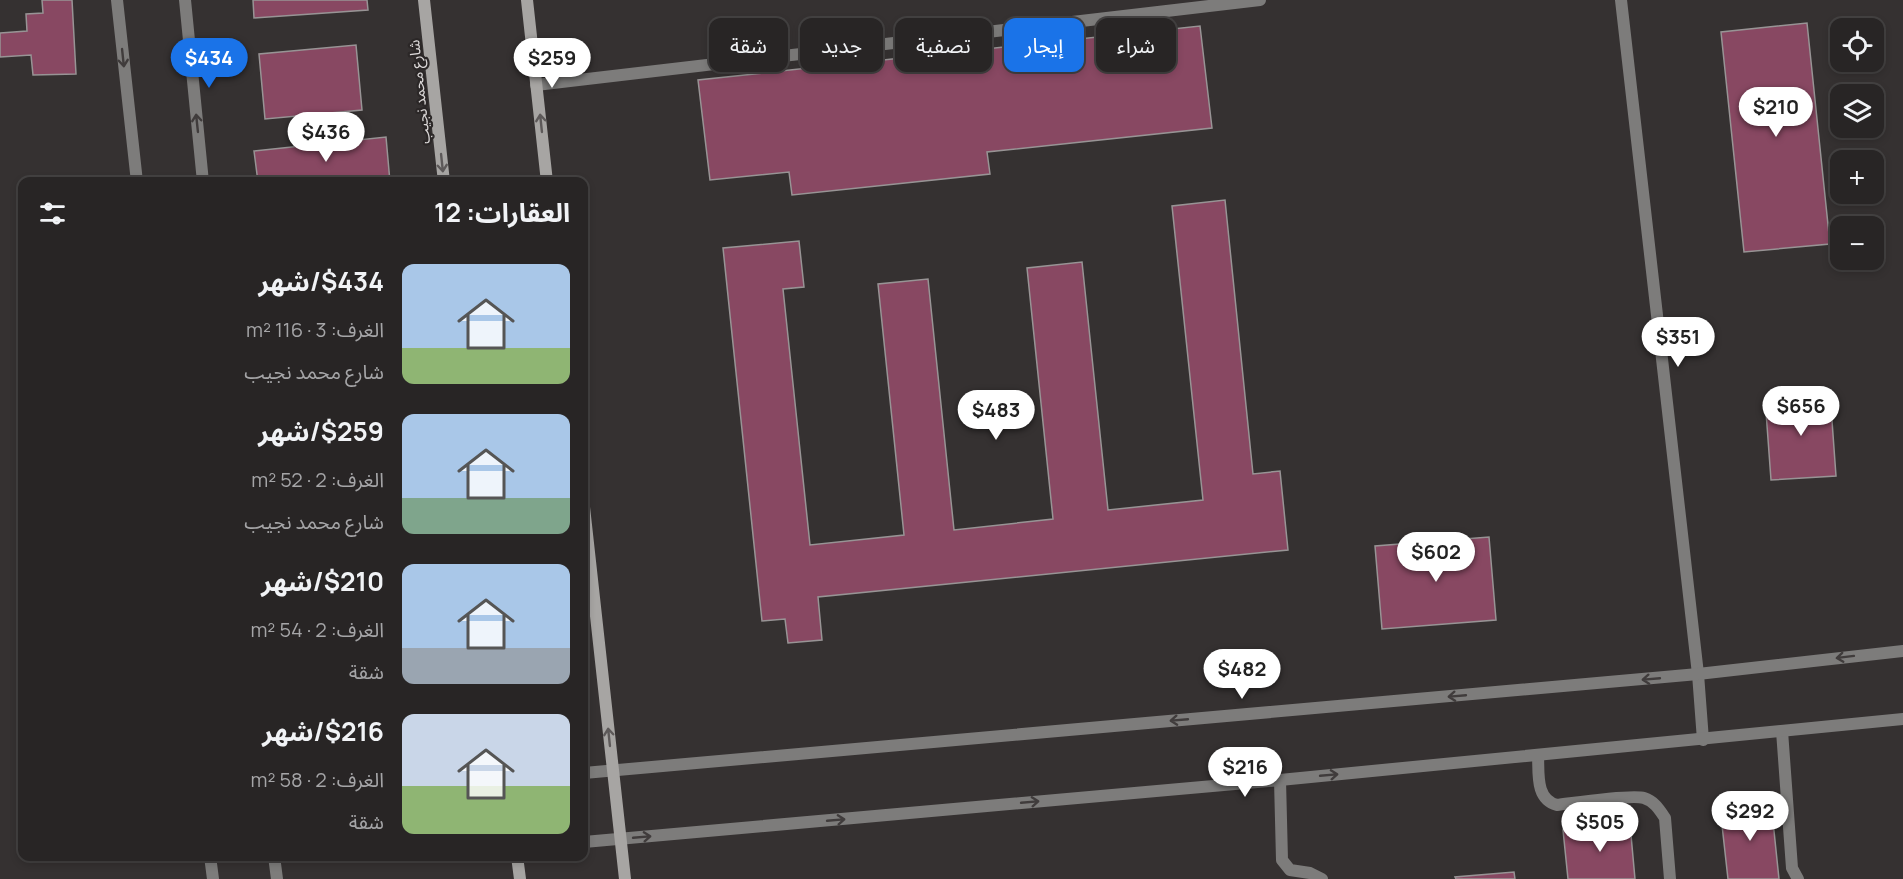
<!DOCTYPE html>
<html lang="ar">
<head>
<meta charset="utf-8">
<style>
	body { margin:0; font-family:Manrope,"Noto Sans Arabic",sans-serif; background:#302d2d; color:#f1f3f6; direction:rtl; height:100vh; display:flex; flex-direction:column; font-size:22px; white-space:nowrap }
	* { box-sizing:border-box; margin:0 }
	p { font-size:20px; color:#a5a5a7 }
	.icon { flex:none; width:33px; height:33px; fill:none; stroke:currentColor; stroke-width:2; stroke-linecap:round; stroke-linejoin:round }
	.map { position:relative; flex:1; overflow:hidden; direction:ltr }
	.side { position:absolute; left:18px; top:177px; width:570px; height:684px; display:flex; flex-direction:column; background:#282525; border-radius:12px; box-shadow:0 3px 9px #0003,0 0 0 2px #444242; direction:rtl }
	.side>* { flex:none }
	.banner { position:absolute; left:606px; top:18px; width:570px; height:54px; direction:rtl; display:flex; gap:12px }
	.tools { position:absolute; left:1830px; top:18px; display:grid; gap:12px }
	.tools a { display:grid; place-items:center; width:54px; height:54px; border-radius:12px; background:#282525; box-shadow:0 3px 9px #0003,0 0 0 2px #444242; font-size:30px }
	.price { position:absolute; translate:-50% -51px; padding:0 14px; border-radius:21px; background:#fff; color:#222; font-size:20px; line-height:39px; filter:drop-shadow(0 2px 3px #0008) }
	.price::after { content:''; position:absolute; left:50%; top:36px; width:18px; height:14px; margin-left:-9px; background:inherit; clip-path:polygon(0 0,100% 0,50% 100%) }
	.price.current { background:#1a73e8; color:#fff }
	ul { padding:0; list-style:none }
	li { display:flex; align-items:center; gap:18px; height:150px; padding:0 18px }
	li span { display:grid; place-items:center; flex:none; width:168px; height:120px; border-radius:12px; color:#555 }
	li>.icon { margin-inline-start:auto }
	span .icon { width:72px; height:72px; fill:#fffc; stroke-width:1 }
	li b { font-size:26px }
	h2 { display:flex; justify-content:space-between; align-items:center; height:72px; padding:0 18px; font-size:26px }
	.chip { padding:0 21px; border-radius:12px; background:#282525; box-shadow:0 3px 9px #0003,0 0 0 2px #444242; font-size:21px; line-height:54px }
	.chip.current { background:#1a73e8; color:#fff }
	.map>svg:first-child { display:block }
</style>
</head>
<body>
<div class="map">
<svg width="1903" height="879" viewBox="0 0 1903 879">
	<rect width="100%" height="100%" fill="#353131"/>
	<g fill="#884862" stroke="#989495" stroke-width="1.5">
		<path d="M 42,0 L 72,0 L 76,74 L 33,75 L 31,55 L 0,57 L 0,33 L 27,31 L 26,14 L 43,13 Z"/>
		<path d="M 253,0 L 367,0 L 368,10 L 254,18 Z"/>
		<path d="M 1807,23 L 1830,244 L 1744,252 L 1721,32 Z"/>
		<path d="M 1200,26 L 1212,128 L 987,152 L 990,174 L 792,195 L 789,172 L 710,180 L 698,80 Z"/>
		<path d="M 356,45 L 362,110 L 265,119 L 259,54 Z"/>
		<path d="M 386,137 L 390,182 L 258,182 L 254,151 Z"/>
		<path d="M 1225,200 L 1253,474 L 1280,471 L 1288,550 L 818,597 L 822,640 L 788,643 L 785,619 L 762,621 L 723,248 L 799,241 L 804,287 L 783,289 L 810,545 L 904,535 L 878,284 L 928,279 L 954,530 L 1053,519 L 1027,268 L 1082,262 L 1108,510 L 1203,500 L 1172,206 Z"/>
		<path d="M 1830,393 L 1836,476 L 1771,480 L 1765,398 Z"/>
		<path d="M 1489,537 L 1496,620 L 1382,629 L 1375,546 Z"/>
		<path d="M 1771,802 L 1779,879 L 1728,879 L 1720,807 Z"/>
		<path d="M 1630,824 L 1635,879 L 1568,879 L 1563,830 Z"/>
		<path d="M 1514,872 L 1515,879 L 1456,879 L 1455,877 Z"/>
	</g>
	<g fill="none" stroke-linecap="round" stroke-linejoin="round">
		<g stroke="#7d7c7b" stroke-width="12">
			<path d="M 536,85 L 1260,0"/>
			<path d="M 1782,731 L 1792,868 L 1798,879"/>
			<path d="M 1538,755 C 1539,773 1535,799 1557,805 C 1574,803 1631,794 1644,798 C 1654,801 1659,809 1665,818 L 1670,879"/>
			<path d="M 1280,780 L 1282,860 L 1290,870 L 1310,873 L 1322,879"/>
		</g>
		<g stroke="#7d7c7b" stroke-width="12">
			<path d="M 117,0 L 137,182"/>
			<path d="M 185,0 L 203,182"/>
			<path d="M 1621,0 L 1698,674 L 1703,740"/>
			<path d="M 584,773 L 1698,674 L 1903,651"/>
			<path d="M 584,842 L 1280,780 L 1903,719"/>
			<path d="M 210,856 L 213,879"/>
			<path d="M 274,856 L 277,879"/>
		</g>
		<g stroke="#a7a5a3" stroke-width="12">
			<path d="M 424,0 L 444,182"/>
			<path d="M 527,0 L 547,182"/>
			<path d="M 584,507 L 625,879"/>
			<path d="M 517,856 L 520,879"/>
		</g>
	</g>
	<defs><path id="oneway-shaft" d="M-6 0H5M1.5-3L5.5 0L1.5 3" fill="none" stroke-width="1.6" stroke-linecap="round" stroke-linejoin="round" transform="scale(1.5)"/></defs>
	<g stroke="#403c3c">
		<use href="#oneway-shaft" transform="translate(123 58) rotate(84)"/>
		<use href="#oneway-shaft" transform="translate(197 123) rotate(-96)"/>
		<use href="#oneway-shaft" transform="translate(1845 657) rotate(173)"/>
		<use href="#oneway-shaft" transform="translate(1651 679) rotate(175)"/>
		<use href="#oneway-shaft" transform="translate(1457 696) rotate(175)"/>
		<use href="#oneway-shaft" transform="translate(1179 720) rotate(175)"/>
		<use href="#oneway-shaft" transform="translate(1329 775) rotate(-5)"/>
		<use href="#oneway-shaft" transform="translate(1030 802) rotate(-5)"/>
		<use href="#oneway-shaft" transform="translate(836 820) rotate(-5)"/>
		<use href="#oneway-shaft" transform="translate(642 837) rotate(-5)"/>
	</g>
	<g stroke="#5d5959">
		<use href="#oneway-shaft" transform="translate(541 123) rotate(-96)"/>
		<use href="#oneway-shaft" transform="translate(442 163) rotate(84)"/>
		<use href="#oneway-shaft" transform="translate(609 737) rotate(-96)"/>
	</g>
	<g text-anchor="middle" dominant-baseline="central" stroke-width="4.5" stroke-linejoin="round" paint-order="stroke">
		<g font-size="15" fill="#dbd8d8" stroke="#2b2727">
			<text transform="translate(419 92) rotate(-96)">شارع محمد نجيب</text>
		</g>
	</g>
</svg>
<div class="tools">
<a><svg class="icon" aria-label="locate" viewBox="0 0 24 24"><circle cx="12" cy="12" r="6"/><path d="M12 2v4M12 18v4M2 12h4M18 12h4"/></svg></a>
<a><svg class="icon" aria-label="layers" viewBox="0 0 24 24"><path d="M12 4l9 5-9 5-9-5zM3 14l9 5 9-5"/></svg></a>
<a>+</a>
<a>−</a>
</div>
<b class="price current" style="left:209px;top:89px">$434</b>
<b class="price" style="left:552px;top:89px">$259</b>
<b class="price" style="left:1776px;top:138px">$210</b>
<b class="price" style="left:326px;top:163px">$436</b>
<b class="price" style="left:1678px;top:368px">$351</b>
<b class="price" style="left:1801px;top:437px">$656</b>
<b class="price" style="left:996px;top:441px">$483</b>
<b class="price" style="left:1436px;top:583px">$602</b>
<b class="price" style="left:1242px;top:700px">$482</b>
<b class="price" style="left:1245px;top:798px">$216</b>
<b class="price" style="left:1750px;top:842px">$292</b>
<b class="price" style="left:1600px;top:853px">$505</b>
<div class="banner">
<a class="chip">شراء</a>
<a class="chip current">إيجار</a>
<a class="chip">تصفية</a>
<a class="chip">جديد</a>
<a class="chip">شقة</a>
</div>
<section class="side">
<h2>العقارات: 12<svg class="icon" aria-label="filters" viewBox="0 0 24 24"><path d="M4 7h16M4 17h16"/><circle cx="9" cy="7" r="2"/><circle cx="15" cy="17" r="2"/></svg></h2>
<ul>
<li><span style="background:linear-gradient(#a9c7e8 70%,#8fb573 0)"><svg class="icon" aria-label="home" viewBox="0 0 24 24"><path d="M3 11l9-7 9 7M6 9v11h12V9"/></svg></span><div><b>$434/شهر</b><p>الغرف: 3 · 116 m²</p><p>شارع محمد نجيب</p></div></li>
<li><span style="background:linear-gradient(#a9c7e8 70%,#7fa58c 0)"><svg class="icon" aria-label="home" viewBox="0 0 24 24"><path d="M3 11l9-7 9 7M6 9v11h12V9"/></svg></span><div><b>$259/شهر</b><p>الغرف: 2 · 52 m²</p><p>شارع محمد نجيب</p></div></li>
<li><span style="background:linear-gradient(#a9c7e8 70%,#9aa5b1 0)"><svg class="icon" aria-label="home" viewBox="0 0 24 24"><path d="M3 11l9-7 9 7M6 9v11h12V9"/></svg></span><div><b>$210/شهر</b><p>الغرف: 2 · 54 m²</p><p>شقة</p></div></li>
<li><span style="background:linear-gradient(#c9d6e8 60%,#8fb573 0)"><svg class="icon" aria-label="home" viewBox="0 0 24 24"><path d="M3 11l9-7 9 7M6 9v11h12V9"/></svg></span><div><b>$216/شهر</b><p>الغرف: 2 · 58 m²</p><p>شقة</p></div></li>
</ul>
</section>
</div>
</body>
</html>
